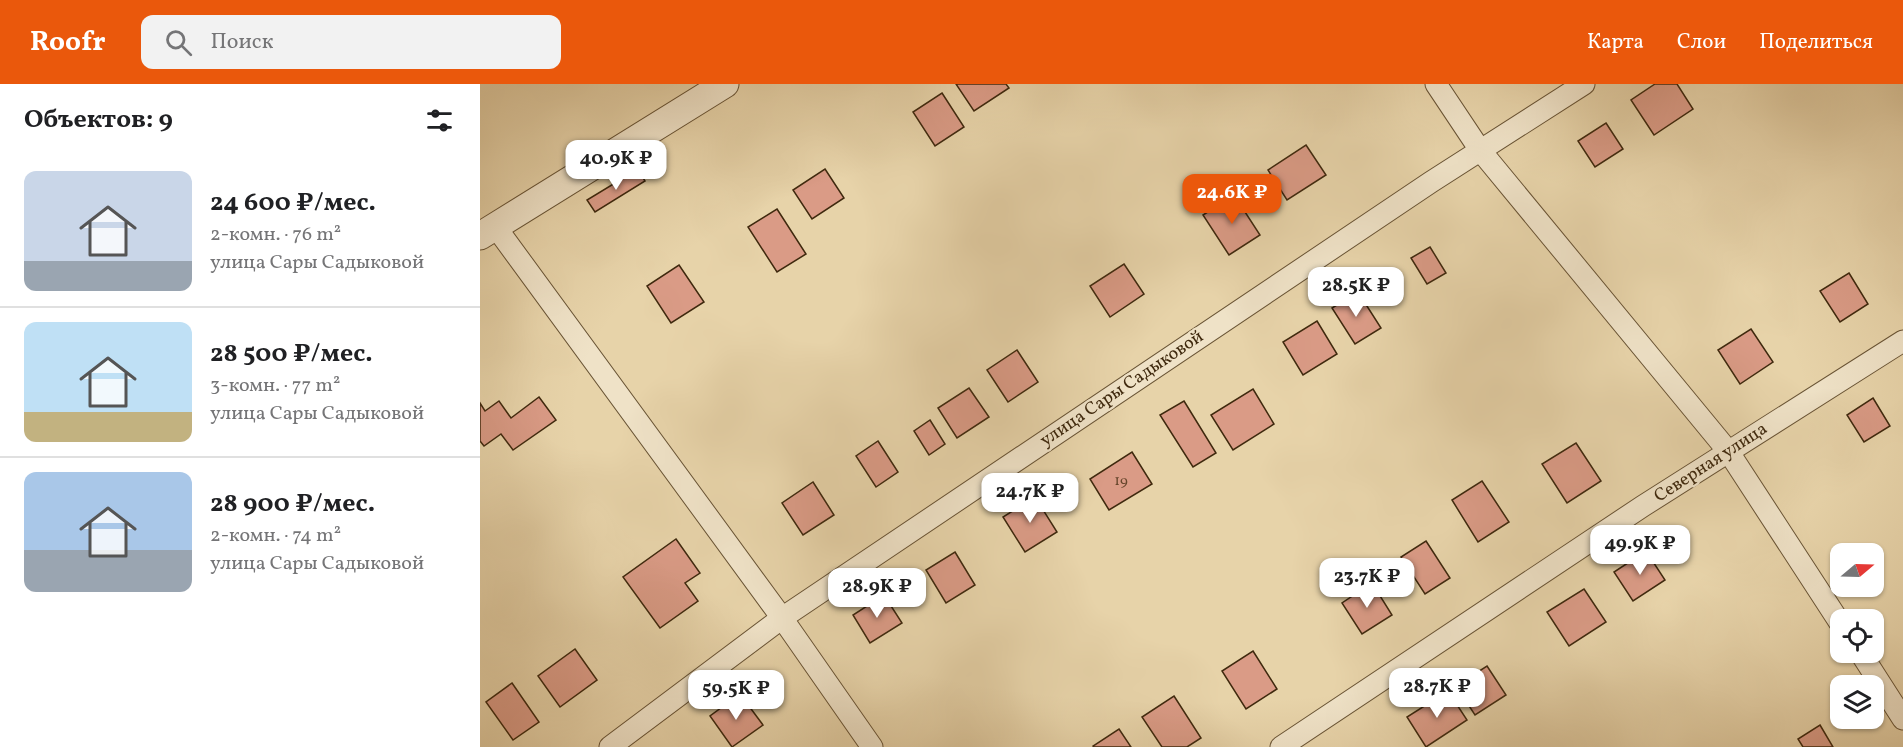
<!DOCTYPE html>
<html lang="ru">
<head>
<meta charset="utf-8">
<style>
	body { margin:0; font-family:Vollkorn,serif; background:#f2f2f2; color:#202124; height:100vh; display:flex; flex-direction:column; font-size:22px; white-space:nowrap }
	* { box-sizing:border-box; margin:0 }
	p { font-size:20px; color:#757577 }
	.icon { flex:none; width:33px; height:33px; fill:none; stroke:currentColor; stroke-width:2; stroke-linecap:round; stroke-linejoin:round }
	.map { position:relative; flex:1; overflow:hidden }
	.side { display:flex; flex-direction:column; background:#fff; width:480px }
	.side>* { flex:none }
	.needle { width:39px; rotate:71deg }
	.controls { position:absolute; left:1350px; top:459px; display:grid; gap:12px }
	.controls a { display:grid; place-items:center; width:54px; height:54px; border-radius:12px; background:#fff; box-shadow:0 2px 4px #0004; font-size:30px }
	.price { position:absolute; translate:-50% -51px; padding:0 14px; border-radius:12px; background:#fff; color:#222; font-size:20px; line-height:39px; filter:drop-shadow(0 2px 3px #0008) }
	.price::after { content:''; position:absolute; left:50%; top:36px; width:18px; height:14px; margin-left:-9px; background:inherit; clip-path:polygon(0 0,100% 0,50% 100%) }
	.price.on { background:#ea580c; color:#fff }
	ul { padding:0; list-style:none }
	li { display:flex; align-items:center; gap:18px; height:150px; padding:0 24px }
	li+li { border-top:2px solid #e0e0e0 }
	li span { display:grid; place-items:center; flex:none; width:168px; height:120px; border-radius:12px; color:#555 }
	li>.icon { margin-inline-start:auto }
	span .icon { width:72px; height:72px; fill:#fffc; stroke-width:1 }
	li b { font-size:26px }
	h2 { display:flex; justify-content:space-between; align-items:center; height:72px; padding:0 24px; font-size:26px }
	header { display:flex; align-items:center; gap:36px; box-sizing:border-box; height:84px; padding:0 30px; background:#ea580c; color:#fff }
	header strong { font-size:28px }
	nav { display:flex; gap:33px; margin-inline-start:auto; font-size:21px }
	.search { width:420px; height:54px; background:#f2f2f2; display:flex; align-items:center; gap:15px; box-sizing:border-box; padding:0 21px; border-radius:12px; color:#757577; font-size:22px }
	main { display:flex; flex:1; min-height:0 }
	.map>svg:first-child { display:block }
</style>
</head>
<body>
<header>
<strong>Roofr</strong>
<div class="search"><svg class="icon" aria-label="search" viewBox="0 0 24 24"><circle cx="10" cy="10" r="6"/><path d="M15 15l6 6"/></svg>Поиск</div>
<nav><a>Карта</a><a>Слои</a><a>Поделиться</a></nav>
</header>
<main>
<section class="side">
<h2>Объектов: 9<svg class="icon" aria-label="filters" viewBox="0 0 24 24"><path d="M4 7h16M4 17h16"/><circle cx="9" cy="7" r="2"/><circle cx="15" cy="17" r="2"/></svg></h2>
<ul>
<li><span style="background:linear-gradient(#c9d6e8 75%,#9aa5b1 0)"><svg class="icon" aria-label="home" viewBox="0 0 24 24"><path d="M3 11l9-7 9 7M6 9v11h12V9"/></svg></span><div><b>24 600 ₽/мес.</b><p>2-комн. · 76 m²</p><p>улица Сары Садыковой</p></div></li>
<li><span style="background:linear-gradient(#bfe0f5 75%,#c2b280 0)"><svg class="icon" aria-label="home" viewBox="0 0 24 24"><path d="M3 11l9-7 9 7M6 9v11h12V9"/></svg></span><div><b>28 500 ₽/мес.</b><p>3-комн. · 77 m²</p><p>улица Сары Садыковой</p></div></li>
<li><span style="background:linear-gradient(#a9c7e8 65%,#9aa5b1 0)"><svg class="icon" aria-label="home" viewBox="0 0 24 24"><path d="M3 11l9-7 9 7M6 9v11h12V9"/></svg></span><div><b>28 900 ₽/мес.</b><p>2-комн. · 74 m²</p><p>улица Сары Садыковой</p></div></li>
</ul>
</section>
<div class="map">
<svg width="1423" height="663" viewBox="0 0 1423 663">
	<rect width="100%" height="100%" fill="#e7d3a9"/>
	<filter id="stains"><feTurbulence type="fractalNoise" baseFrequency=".00333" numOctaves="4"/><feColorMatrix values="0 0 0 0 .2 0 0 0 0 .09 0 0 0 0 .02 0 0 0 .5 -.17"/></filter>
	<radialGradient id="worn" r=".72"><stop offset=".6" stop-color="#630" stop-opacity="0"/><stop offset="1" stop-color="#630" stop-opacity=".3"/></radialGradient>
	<g fill="#da9b86" stroke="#3f290e" stroke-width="1.5">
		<path d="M 476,0 L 526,0 L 529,4 L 494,27 Z"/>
		<path d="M 1175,0 L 1197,0 L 1213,25 L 1174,51 L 1151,16 Z"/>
		<path d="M 462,9 L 484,43 L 455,62 L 433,28 Z"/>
		<path d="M 1126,39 L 1143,65 L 1115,83 L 1098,57 Z"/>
		<path d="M 826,61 L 846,91 L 807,116 L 788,86 Z"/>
		<path d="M 158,85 L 165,97 L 115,128 L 107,116 Z"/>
		<path d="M 345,85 L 364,114 L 332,135 L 313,106 Z"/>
		<path d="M 754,111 L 780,151 L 749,171 L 723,131 Z"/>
		<path d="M 297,125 L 326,170 L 297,188 L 268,143 Z"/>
		<path d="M 950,163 L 966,189 L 947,200 L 931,174 Z"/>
		<path d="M 644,180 L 664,210 L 630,233 L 610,202 Z"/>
		<path d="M 199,181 L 224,218 L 191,239 L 167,202 Z"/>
		<path d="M 1369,189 L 1388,220 L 1360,238 L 1340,207 Z"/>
		<path d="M 878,208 L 901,244 L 875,260 L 852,224 Z"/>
		<path d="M 837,237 L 857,270 L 823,291 L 803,258 Z"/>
		<path d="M 1271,245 L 1293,278 L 1260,300 L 1238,266 Z"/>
		<path d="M 537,266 L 558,298 L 528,318 L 507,286 Z"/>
		<path d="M 489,304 L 509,333 L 477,354 L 458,324 Z"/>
		<path d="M 773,305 L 794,340 L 753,366 L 731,331 Z"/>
		<path d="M 59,313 L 76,336 L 33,366 L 21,350 L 4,362 L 0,357 L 0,319 L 5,327 L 19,317 L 31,334 Z"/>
		<path d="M 1393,314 L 1410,342 L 1384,358 L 1367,331 Z"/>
		<path d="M 704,317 L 736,369 L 713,383 L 680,331 Z"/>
		<path d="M 450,336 L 465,360 L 449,371 L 434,347 Z"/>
		<path d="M 398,357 L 418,388 L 396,403 L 376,372 Z"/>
		<path d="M 1096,359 L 1121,397 L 1087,419 L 1062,380 Z"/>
		<path d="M 652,368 L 672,400 L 629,426 L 610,395 Z"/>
		<path d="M 1002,397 L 1029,438 L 998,458 L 972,416 Z"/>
		<path d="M 333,398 L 354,431 L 323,451 L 302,419 Z"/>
		<path d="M 555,413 L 577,448 L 545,468 L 523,433 Z"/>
		<path d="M 196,455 L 220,489 L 205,499 L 218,517 L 180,544 L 143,493 Z"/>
		<path d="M 946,457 L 970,494 L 945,510 L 921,473 Z"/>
		<path d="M 1166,467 L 1185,496 L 1153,517 L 1134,488 Z"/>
		<path d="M 475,468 L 495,501 L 466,519 L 446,486 Z"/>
		<path d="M 892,499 L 912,531 L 882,550 L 862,519 Z"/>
		<path d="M 1104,505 L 1126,538 L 1089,562 L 1067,528 Z"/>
		<path d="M 404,511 L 422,539 L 390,559 L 373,531 Z"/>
		<path d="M 95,565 L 117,596 L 80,623 L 58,592 Z"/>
		<path d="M 773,567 L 797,605 L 766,625 L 742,587 Z"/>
		<path d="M 1007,582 L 1026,611 L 995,631 L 976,602 Z"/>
		<path d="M 32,599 L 59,638 L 33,656 L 6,618 Z"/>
		<path d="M 968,607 L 987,636 L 946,663 L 927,633 Z"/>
		<path d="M 260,610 L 283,641 L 252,663 L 230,632 Z"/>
		<path d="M 694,612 L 721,654 L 707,663 L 682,663 L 662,633 Z"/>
		<path d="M 1340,641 L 1353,663 L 1323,663 L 1318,655 Z"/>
		<path d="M 639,645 L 651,663 L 614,663 L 613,662 Z"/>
	</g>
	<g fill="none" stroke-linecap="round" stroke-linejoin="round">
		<defs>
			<g id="minor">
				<path d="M 956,0 L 1000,66 L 1248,367 L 1360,539"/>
				<path d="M 15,142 L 302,534 L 392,663"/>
				<path d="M 1380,568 L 1423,635"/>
				<path d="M 130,663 L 302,534 L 951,98 L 1104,0"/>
				<path d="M 801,663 L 1163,422 L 1423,257"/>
			</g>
			<path id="tertiary" d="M 0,152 L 245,0"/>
		</defs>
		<use href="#minor" stroke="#695435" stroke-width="23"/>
		<use href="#tertiary" stroke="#695435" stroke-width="29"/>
		<use href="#minor" stroke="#efe2c7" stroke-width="21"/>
		<use href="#tertiary" stroke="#efe2c7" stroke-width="27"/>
	</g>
	<g text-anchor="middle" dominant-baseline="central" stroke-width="4.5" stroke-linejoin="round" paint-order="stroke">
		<g font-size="15" fill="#66462c">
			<text x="641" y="397">19</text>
		</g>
		<g font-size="18" fill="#3f290e" stroke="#efe2c7">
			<text transform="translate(642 305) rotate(-34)">улица Сары Садыковой</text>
			<text transform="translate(1231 379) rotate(-33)">Северная улица</text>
		</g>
	</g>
	<rect width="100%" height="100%" filter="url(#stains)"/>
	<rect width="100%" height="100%" fill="url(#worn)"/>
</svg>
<div class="controls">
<a><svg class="needle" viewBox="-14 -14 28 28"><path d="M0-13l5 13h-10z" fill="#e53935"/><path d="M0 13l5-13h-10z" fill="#757577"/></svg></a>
<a><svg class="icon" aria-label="locate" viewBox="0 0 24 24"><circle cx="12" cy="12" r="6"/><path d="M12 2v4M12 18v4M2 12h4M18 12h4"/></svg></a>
<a><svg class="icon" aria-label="layers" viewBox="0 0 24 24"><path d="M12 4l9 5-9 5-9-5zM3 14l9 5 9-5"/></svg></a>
</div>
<b class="price" style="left:136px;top:107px">40.9K ₽</b>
<b class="price on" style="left:752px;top:141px">24.6K ₽</b>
<b class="price" style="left:876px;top:234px">28.5K ₽</b>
<b class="price" style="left:550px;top:440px">24.7K ₽</b>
<b class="price" style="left:1160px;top:492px">49.9K ₽</b>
<b class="price" style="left:887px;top:525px">23.7K ₽</b>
<b class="price" style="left:397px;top:535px">28.9K ₽</b>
<b class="price" style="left:957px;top:635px">28.7K ₽</b>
<b class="price" style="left:256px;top:637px">59.5K ₽</b>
</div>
</main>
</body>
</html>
